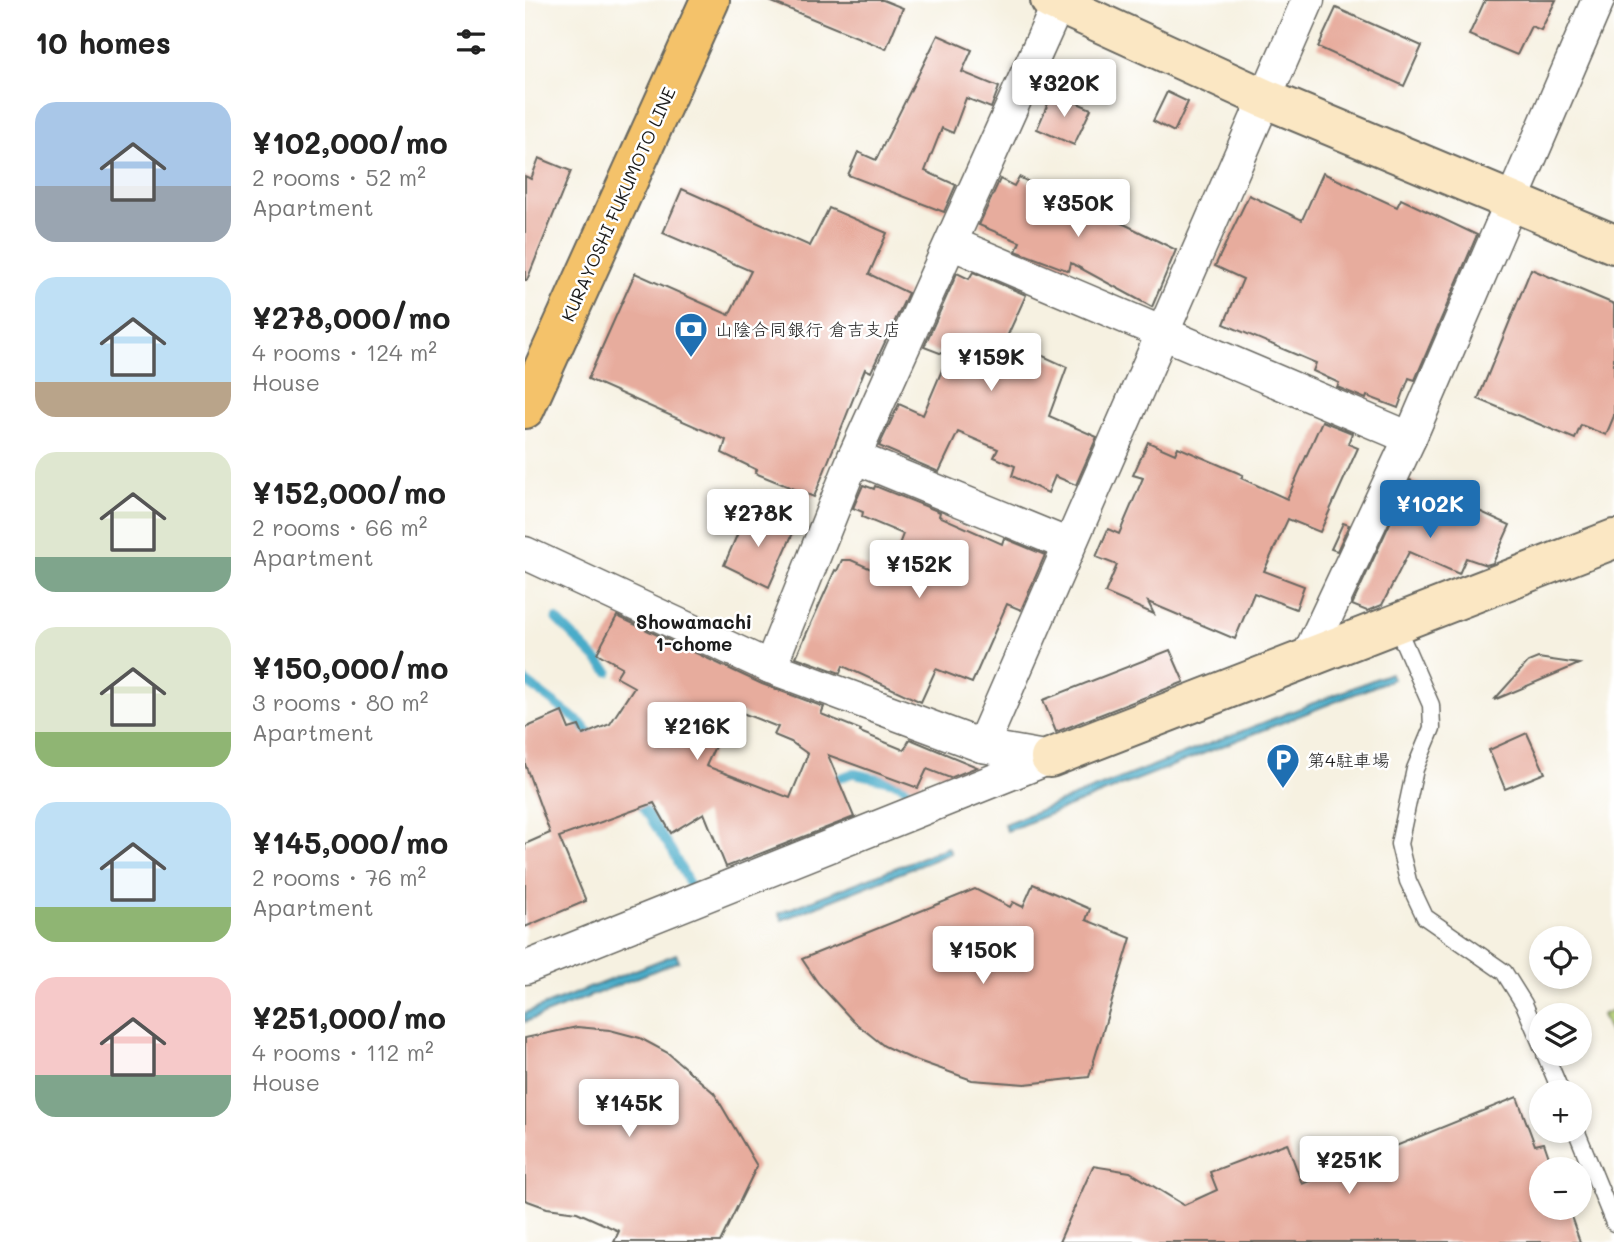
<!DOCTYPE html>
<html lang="en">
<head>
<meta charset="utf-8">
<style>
	body { margin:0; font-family:Mali,"Klee One",sans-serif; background:#f2f2f2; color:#222; height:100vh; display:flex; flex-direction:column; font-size:26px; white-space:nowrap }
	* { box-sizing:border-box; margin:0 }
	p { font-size:23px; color:#767676 }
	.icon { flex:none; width:38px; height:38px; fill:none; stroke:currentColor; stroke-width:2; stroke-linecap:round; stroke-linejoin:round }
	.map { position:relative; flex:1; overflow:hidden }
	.sheet { display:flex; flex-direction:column; background:#fff; width:525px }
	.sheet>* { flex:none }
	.controls { position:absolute; left:1004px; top:926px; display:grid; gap:14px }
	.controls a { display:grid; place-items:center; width:63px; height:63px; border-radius:50%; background:#fff; box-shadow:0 4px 10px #0003; font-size:35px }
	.price { position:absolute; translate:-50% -60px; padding:0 16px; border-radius:7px; background:#fff; color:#222; font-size:23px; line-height:46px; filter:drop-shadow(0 2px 4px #0008) }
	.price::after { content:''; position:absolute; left:50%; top:42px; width:21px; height:16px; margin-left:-10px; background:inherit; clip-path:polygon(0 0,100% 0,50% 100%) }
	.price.current { background:#1f6fb2; color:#fff }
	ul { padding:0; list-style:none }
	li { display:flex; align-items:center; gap:21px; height:175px; padding:0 35px }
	li span { display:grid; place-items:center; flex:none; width:196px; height:140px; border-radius:21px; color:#555 }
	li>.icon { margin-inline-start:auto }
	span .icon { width:84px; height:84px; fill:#fffc; stroke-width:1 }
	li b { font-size:30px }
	h2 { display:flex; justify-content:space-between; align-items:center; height:84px; padding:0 35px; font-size:30px }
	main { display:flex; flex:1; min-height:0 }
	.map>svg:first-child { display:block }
</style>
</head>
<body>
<main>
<section class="sheet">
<h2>10 homes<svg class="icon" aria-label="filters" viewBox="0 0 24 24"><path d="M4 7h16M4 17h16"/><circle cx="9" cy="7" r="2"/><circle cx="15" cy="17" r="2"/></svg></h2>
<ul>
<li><span style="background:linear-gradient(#a9c7e8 60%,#9aa5b1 0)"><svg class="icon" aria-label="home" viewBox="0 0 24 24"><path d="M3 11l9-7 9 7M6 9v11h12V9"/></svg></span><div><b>¥102,000/mo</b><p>2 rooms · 52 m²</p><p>Apartment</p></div></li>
<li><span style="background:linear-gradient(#bfe0f5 75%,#b9a48a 0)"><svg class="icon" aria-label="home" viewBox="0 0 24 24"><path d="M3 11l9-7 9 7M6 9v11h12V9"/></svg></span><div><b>¥278,000/mo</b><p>4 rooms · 124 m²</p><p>House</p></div></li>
<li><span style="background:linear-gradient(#dfe7d0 75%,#7fa58c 0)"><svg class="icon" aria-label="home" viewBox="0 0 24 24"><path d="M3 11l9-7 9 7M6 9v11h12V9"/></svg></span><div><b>¥152,000/mo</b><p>2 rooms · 66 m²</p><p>Apartment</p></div></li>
<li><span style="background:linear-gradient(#dfe7d0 75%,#8fb573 0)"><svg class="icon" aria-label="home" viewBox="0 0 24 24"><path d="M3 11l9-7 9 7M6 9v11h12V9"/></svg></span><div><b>¥150,000/mo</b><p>3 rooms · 80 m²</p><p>Apartment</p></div></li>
<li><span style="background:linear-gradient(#bfe0f5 75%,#8fb573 0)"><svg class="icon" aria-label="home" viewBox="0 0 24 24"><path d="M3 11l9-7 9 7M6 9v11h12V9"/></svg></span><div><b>¥145,000/mo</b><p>2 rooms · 76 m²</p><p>Apartment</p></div></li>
<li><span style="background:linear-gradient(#f6c9c9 70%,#7fa58c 0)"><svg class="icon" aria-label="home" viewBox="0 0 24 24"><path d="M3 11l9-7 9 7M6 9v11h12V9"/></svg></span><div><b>¥251,000/mo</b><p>4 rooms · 112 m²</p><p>House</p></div></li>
</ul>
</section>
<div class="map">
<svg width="1089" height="1242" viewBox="0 0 1089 1242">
	<rect width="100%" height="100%" fill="#fff"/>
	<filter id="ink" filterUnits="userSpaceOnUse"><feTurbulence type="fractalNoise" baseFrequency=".0143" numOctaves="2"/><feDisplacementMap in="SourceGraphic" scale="14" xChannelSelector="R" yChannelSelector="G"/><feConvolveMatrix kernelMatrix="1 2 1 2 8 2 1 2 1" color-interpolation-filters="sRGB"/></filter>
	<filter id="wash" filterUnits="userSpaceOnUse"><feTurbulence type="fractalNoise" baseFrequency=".00686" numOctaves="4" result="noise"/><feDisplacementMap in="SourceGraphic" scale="28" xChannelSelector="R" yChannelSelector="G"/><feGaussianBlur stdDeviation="1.57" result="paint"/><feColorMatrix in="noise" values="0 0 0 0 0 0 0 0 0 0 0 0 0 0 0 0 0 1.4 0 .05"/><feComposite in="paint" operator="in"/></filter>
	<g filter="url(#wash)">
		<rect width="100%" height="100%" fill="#f6f1e1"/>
		<path fill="#afca70" stroke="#667346" stroke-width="2" d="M 1089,1009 L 1089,1043 L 1077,1015 Z"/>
		<g fill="#49acc9" stroke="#326472" stroke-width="2">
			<path d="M 865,673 L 868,679 L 482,831 L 479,824 Z"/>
			<path d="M 423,847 L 426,853 L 257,920 L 254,913 Z"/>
			<path d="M 151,954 L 154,961 L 0,1022 L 0,1013 Z"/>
		</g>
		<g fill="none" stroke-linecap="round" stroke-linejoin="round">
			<g stroke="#49acc9" stroke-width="9">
				<path d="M 31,619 L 84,672"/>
				<path d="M 0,681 L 56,723 L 70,740"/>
				<path d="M 302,783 L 328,773 L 373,783 L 394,798"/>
				<path d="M 111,797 L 147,851 L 165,885"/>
			</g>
		</g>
		<g id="blocks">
			<g fill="#e7ac9d" fill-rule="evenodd">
				<path d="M 242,0 L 358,0 L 378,8 L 361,49 Z"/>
				<path d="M 960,0 L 1031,0 L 1016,30 L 1006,26 L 992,55 L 944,35 Z"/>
				<path d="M 811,8 L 897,46 L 879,86 L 793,47 Z"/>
				<path d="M 413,35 L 447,50 L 437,72 L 474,87 L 466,108 L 441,98 L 428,133 L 417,128 L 400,171 L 431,185 L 419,212 L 323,175 L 333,152 L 351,160 Z"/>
				<path d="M 528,92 L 566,109 L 549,145 L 512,129 Z"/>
				<path d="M 642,92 L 663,102 L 649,132 L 628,121 Z"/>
				<path d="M 14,158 L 46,171 L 2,280 L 0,280 L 0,176 L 6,179 Z"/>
				<path d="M 798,173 L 872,207 L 876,199 L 952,235 L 890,380 L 884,378 L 873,408 L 842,396 L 841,399 L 812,387 L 814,383 L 788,371 L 791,363 L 699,324 L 718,279 L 690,266 L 724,195 L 777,220 Z"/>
				<path d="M 494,177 L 540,200 L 601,225 L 651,250 L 627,307 L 546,263 L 544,271 L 491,251 L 495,242 L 454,225 L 475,179 L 489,186 Z"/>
				<path d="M 157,189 L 285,246 L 304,208 L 362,233 L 344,274 L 383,293 L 346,372 L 340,369 L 289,497 L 230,473 L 232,470 L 197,453 L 201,440 L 63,379 L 110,273 L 204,315 L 226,271 L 138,233 Z"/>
				<path d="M 1006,269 L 1089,304 L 1089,416 L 1081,435 L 1056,425 L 1050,439 L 953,399 Z"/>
				<path d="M 448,272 L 501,295 L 481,339 L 542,367 L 524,416 L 572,437 L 551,485 L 530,476 L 523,493 L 487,476 L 490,466 L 469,457 L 473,449 L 433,432 L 414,472 L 354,446 L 374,404 L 398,415 L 423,356 L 399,347 L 432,273 L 444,279 Z"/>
				<path d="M 797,421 L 827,433 L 823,444 L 833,448 L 795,532 L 763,519 L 739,571 L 779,586 L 771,609 L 729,593 L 710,639 L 623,602 L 629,614 L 580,593 L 592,565 L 571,557 L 583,529 L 594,534 L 618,478 L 608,475 L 623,442 L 650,454 L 653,447 L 718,475 L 716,478 L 762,499 Z"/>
				<path d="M 885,480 L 985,525 L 968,563 L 961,565 L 941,558 L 934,574 L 884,552 L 857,605 L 842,611 L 827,605 Z"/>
				<path d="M 338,485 L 349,489 L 350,486 L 415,512 L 414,516 L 477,544 L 479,538 L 520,555 L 496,610 L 482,604 L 447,683 L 411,669 L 396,702 L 318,666 L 315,673 L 271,657 L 310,570 L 312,571 L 317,560 L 326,560 L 362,576 L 378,534 L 337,517 L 338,512 L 328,508 Z"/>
				<path d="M 222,512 L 268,533 L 244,587 L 199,565 Z"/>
				<path d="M 818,523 L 824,525 L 812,551 L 806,549 Z"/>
				<path d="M 92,616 L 237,684 L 299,707 L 296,714 L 336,730 L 335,732 L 379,750 L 385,739 L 452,767 L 425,778 L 402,769 L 393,788 L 303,755 L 329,817 L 201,867 L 179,813 L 146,833 L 129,803 L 34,837 L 61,901 L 0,927 L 0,844 L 25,833 L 0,764 L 0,728 L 37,712 L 44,729 L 54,726 L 58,735 L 85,724 L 109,687 L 91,677 L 97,667 L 72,653 ZM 207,709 L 253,727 L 249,735 L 266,742 L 283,754 L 265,798 L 181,766 Z"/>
				<path d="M 645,650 L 659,682 L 531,732 L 518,700 Z"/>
				<path d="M 1013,658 L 1054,664 L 969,700 L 1003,662 Z"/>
				<path d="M 1002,733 L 1020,773 L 980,789 L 964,750 Z"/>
				<path d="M 508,884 L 565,909 L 561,920 L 606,938 L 564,1077 L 500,1084 L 447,1080 L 385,1058 L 359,1046 L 328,1021 L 293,983 L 277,959 L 450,889 L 485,907 L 488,902 L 498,907 Z"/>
				<path d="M 52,1027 L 85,1030 L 115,1038 L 143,1053 L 189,1093 L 232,1166 L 195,1242 L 89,1242 L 94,1231 L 52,1212 L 22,1208 L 0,1200 L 0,1038 Z"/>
				<path d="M 992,1097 L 1010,1145 L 1019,1143 L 1028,1169 L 1017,1169 L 1017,1208 L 1043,1208 L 1055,1242 L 534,1242 L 568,1166 L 605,1172 L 659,1205 L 692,1190 L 685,1172 L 762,1143 L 777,1184 Z"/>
			</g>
		</g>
	</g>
	<g filter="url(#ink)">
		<use href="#blocks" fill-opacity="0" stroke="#686761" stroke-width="2"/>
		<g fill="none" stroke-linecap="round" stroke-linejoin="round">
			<defs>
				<g id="lane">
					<path d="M 871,625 L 906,705 L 907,728 L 890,769 L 874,844 L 883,881 L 900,917 L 979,972 L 999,1004 L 1017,1046"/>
					<path d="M 1020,1054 L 1036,1092"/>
					<path d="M 1051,1130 L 1089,1223"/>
				</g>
				<g id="street">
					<path d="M 426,243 L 885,438"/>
					<path d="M 329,457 L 544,545"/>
					<path d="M 0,553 L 245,667 L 457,746 L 525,758"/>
					<path d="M 781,660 L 885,438 L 1073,0"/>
					<path d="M 245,667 L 329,457 L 535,0"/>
					<path d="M 457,746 L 783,0"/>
					<path d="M 0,968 L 525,758"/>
				</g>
				<g id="secondary">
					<path d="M 525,0 L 739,98 L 1089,244"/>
					<path d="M 525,758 L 1089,539"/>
				</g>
				<path id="primary" d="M 0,409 L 185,0"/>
			</defs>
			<use href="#lane" stroke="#686761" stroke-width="19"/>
			<use href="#street" stroke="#686761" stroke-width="35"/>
			<use href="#secondary" stroke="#686761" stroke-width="42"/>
			<use href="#primary" stroke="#686761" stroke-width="42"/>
			<use href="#lane" stroke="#fff" stroke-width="16"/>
			<use href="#street" stroke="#fff" stroke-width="32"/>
			<use href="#secondary" stroke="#fbe7c3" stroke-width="38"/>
			<use href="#primary" stroke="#f4c26a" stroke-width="38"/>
		</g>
	</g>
	<defs>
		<symbol id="bank-pin" viewBox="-11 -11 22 30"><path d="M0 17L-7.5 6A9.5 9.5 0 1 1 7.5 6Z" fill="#1f6fb2" stroke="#fff"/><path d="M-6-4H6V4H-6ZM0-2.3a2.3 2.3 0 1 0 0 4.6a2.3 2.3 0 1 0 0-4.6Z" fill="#fff"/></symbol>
		<symbol id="parking-pin" viewBox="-11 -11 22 30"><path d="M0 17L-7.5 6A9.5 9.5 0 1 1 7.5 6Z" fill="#1f6fb2" stroke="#fff"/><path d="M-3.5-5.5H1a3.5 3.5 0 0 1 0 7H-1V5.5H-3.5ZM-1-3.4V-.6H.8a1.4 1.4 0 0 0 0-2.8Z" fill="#fff"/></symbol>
	</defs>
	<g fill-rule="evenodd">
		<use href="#bank-pin" x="147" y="310" width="38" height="52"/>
		<use href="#parking-pin" x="739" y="741" width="38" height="52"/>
	</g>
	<g text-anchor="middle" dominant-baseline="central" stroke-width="5" stroke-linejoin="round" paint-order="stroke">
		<g font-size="18" fill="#1c1c1c" stroke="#fff">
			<text transform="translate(93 204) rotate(-66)">KURAYOSHI FUKUMOTO LINE</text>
		</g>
		<g font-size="18" fill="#1c1c1c" stroke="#fff" text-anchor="start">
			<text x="190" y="329">山陰合同銀行 倉吉支店</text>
			<text x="782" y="760">第4駐車場</text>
		</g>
		<g font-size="19" font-weight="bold" fill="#1c1c1c" stroke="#fff">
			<text x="169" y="621">Showamachi<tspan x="169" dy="22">1-chome</tspan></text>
		</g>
	</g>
</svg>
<div class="controls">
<a><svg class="icon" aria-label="locate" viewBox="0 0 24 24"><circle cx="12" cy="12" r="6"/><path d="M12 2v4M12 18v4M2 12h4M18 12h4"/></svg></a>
<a><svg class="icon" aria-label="layers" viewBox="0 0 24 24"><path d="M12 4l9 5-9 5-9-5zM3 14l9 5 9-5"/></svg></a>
<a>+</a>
<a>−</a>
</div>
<b class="price" style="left:539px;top:119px">¥320K</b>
<b class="price" style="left:553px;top:239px">¥350K</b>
<b class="price" style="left:466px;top:393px">¥159K</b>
<b class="price current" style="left:905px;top:540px">¥102K</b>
<b class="price" style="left:233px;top:549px">¥278K</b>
<b class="price" style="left:394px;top:600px">¥152K</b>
<b class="price" style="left:172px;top:762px">¥216K</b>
<b class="price" style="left:458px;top:986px">¥150K</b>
<b class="price" style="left:104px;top:1139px">¥145K</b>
<b class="price" style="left:824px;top:1196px">¥251K</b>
</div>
</main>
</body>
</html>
